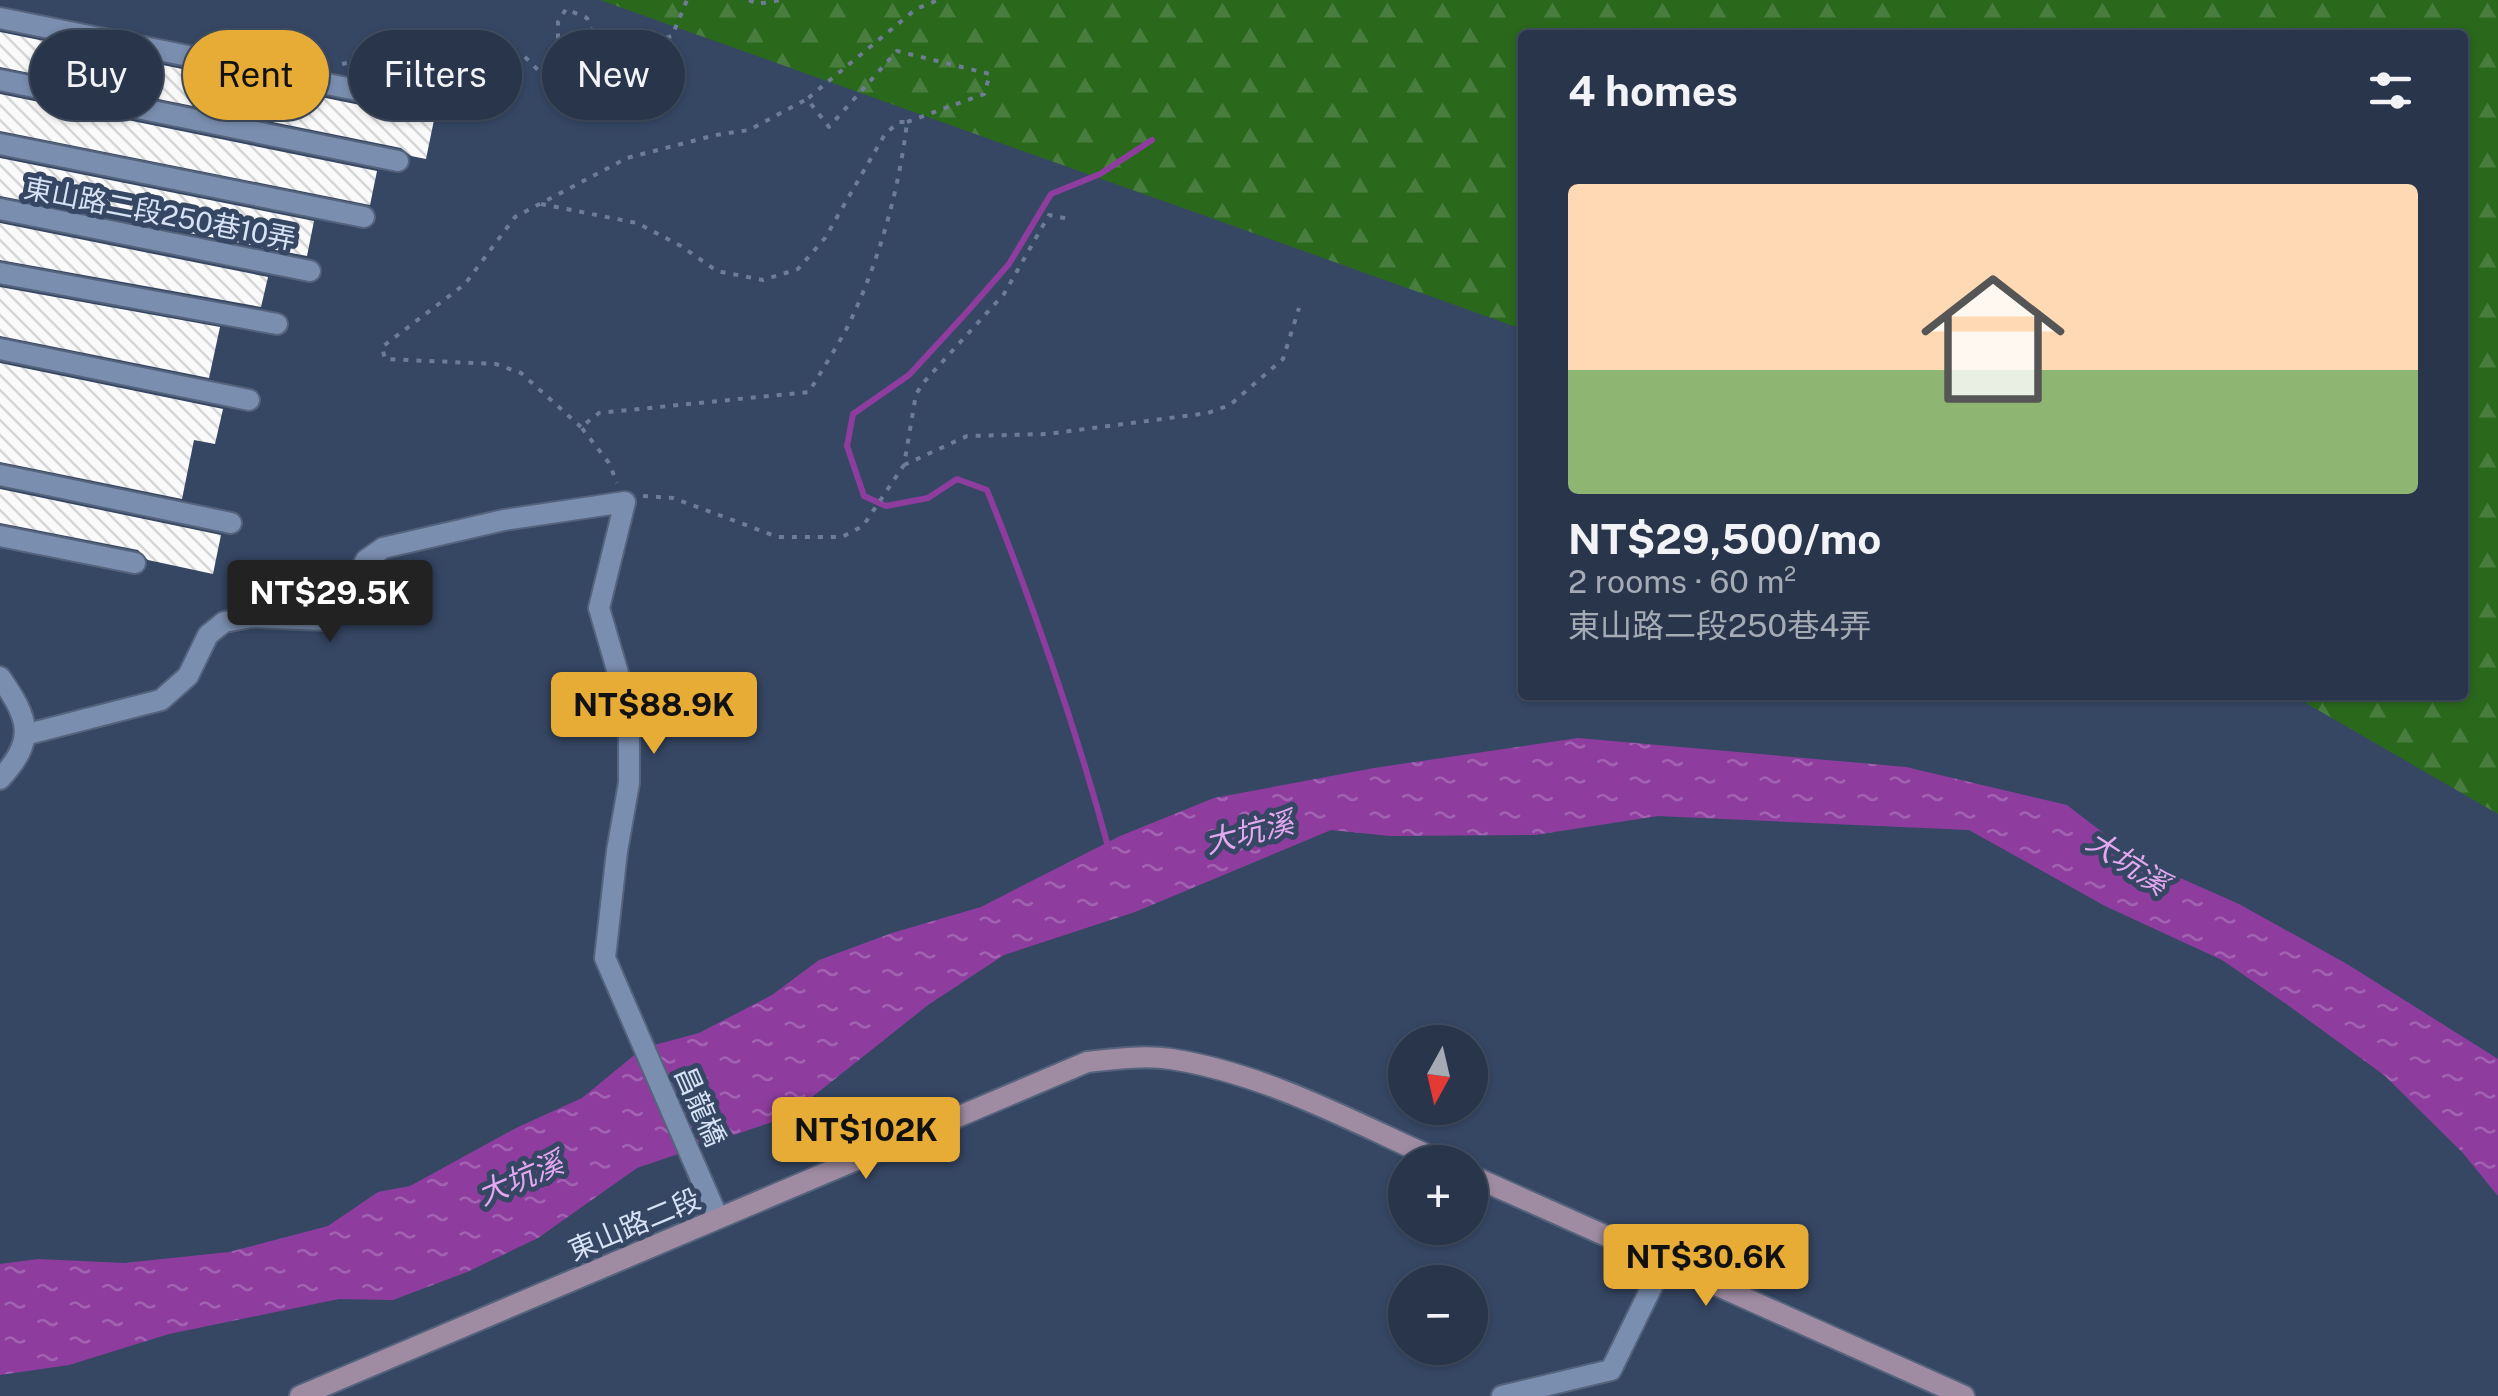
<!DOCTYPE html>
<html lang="en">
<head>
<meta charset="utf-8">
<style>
	body { margin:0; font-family:"Public Sans","Noto Sans TC",sans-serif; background:#303d52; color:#f1f3f6; height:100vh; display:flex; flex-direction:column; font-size:38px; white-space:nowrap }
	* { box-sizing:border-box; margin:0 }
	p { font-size:32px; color:#a5abb5 }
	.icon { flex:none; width:55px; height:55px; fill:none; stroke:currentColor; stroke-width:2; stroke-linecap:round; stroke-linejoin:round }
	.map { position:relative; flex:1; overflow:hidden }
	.details { position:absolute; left:1518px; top:30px; width:950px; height:670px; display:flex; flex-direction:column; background:#28354b; border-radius:10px; box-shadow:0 2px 8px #0004,0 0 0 2px #445063 }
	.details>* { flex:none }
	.guide { position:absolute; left:30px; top:30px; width:950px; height:90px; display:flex; gap:20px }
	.needle { width:65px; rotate:188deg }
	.buttons { position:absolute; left:1388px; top:1025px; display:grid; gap:20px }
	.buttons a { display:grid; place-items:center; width:100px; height:100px; border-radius:50%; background:#28354b; box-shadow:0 2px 8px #0004,0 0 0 2px #445063; font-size:50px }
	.price { position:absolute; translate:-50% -85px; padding:0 22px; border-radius:10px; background:#e7ac36; color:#111; font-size:32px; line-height:65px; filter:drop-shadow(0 2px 5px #0008) }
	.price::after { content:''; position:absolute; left:50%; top:60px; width:30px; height:22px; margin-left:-15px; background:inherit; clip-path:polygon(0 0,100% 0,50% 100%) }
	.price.on { background:#222; color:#fff }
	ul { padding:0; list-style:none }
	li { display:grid; align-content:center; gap:20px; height:530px; padding:0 50px }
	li+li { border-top:2px solid #445063 }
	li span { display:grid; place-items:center; height:310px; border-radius:10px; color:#555 }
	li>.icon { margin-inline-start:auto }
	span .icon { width:180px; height:180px; fill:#fffc; stroke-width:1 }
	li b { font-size:42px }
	h2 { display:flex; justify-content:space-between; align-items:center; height:120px; padding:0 50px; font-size:42px }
	.chip { padding:0 35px; border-radius:45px; background:#28354b; box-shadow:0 2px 8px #0004,0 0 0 2px #445063; font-size:35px; line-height:90px }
	.chip.on { background:#e7ac36; color:#111 }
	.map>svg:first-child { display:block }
</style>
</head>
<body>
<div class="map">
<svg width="2498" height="1396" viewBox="0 0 2498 1396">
	<defs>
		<pattern id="forest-firs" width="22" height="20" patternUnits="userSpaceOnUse" patternTransform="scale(2.5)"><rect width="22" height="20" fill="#2a681c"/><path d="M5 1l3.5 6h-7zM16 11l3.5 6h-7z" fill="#487d3e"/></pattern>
		<pattern id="water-ripples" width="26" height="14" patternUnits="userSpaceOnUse" patternTransform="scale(2.5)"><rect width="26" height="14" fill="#8e3d9f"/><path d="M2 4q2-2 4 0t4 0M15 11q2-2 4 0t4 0" fill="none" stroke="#a262b2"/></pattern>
		<pattern id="building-back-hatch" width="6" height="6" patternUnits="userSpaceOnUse" patternTransform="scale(2.5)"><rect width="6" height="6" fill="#fafafa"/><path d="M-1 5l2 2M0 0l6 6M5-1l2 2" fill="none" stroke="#d5d6d7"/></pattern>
	</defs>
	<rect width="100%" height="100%" fill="#364764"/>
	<path fill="url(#forest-firs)" d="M 600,0 L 2498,0 L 2498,814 L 2292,695 L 2462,695 L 2462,35 L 1522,35 L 1522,329 Z"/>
	<path fill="url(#water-ripples)" d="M 1578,738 L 1906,767 L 2067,805 L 2137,859 L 2239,904 L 2347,964 L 2498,1059 L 2498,1196 L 2462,1152 L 2384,1075 L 2289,1006 L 2222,960 L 2105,906 L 1969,830 L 1658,816 L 1535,835 L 1390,836 L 1331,830 L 1135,912 L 1004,955 L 928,1005 L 787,1117 L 637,1168 L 538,1238 L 467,1272 L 393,1300 L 339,1299 L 169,1334 L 69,1365 L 0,1375 L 0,1264 L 38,1259 L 124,1263 L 229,1252 L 328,1226 L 378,1192 L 410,1186 L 518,1127 L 582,1098 L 643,1048 L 699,1033 L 772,995 L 819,960 L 892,933 L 981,907 L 1120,836 L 1214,798 L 1374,768 Z"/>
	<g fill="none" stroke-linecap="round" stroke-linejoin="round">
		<path stroke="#8e3d9f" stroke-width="6" d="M 1109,850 C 1076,728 1034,607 987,490 L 957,479 L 928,498 L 886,506 L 864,496 L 847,446 L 853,414 L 909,375 L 967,312 L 1009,264 L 1051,194 L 1100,174 L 1152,140"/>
	</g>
	<g fill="url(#building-back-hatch)">
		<path d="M 0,32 L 434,120 L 426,159 L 411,156 L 401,148 L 0,67 Z"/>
		<path d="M 0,94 L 377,171 L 370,205 L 0,131 Z"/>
		<path d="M 0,158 L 314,221 L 307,256 L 0,196 Z"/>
		<path d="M 0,223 L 268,277 L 261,307 L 0,260 Z"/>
		<path d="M 0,287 L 220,327 L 209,378 L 0,336 Z"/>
		<path d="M 0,363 L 223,409 L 215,444 L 194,440 L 182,499 L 0,462 Z"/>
		<path d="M 0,489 L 221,535 L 213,574 L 148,560 L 138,550 L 0,523 Z"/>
	</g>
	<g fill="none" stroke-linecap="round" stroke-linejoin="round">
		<defs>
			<g id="minor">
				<path d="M 0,18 L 451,109"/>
				<path d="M 0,80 L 398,161"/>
				<path d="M 0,144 L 364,217"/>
				<path d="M 0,209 L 310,271"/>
				<path d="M 0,273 L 277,324"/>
				<path d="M 0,349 L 249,400"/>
				<path d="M 0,475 L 231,523"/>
				<path d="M 0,536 L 135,563"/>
				<path d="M 0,677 C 30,720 36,740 0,779"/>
				<path d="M 28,734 L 161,700 L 188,676 L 208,635 L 224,622 L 252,617 L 325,620 L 338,612 L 366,560 L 383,548 L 504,520 L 625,502 L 599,608 L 620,680 L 629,738 L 629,783 L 617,851 L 605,958 L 718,1218"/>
				<path d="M 1502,1396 L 1611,1370 L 1664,1262"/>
			</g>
			<g id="secondary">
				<path d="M 1470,1175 L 1964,1396"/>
				<path d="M 300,1396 L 1087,1062 C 1114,1059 1144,1055 1171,1059 C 1267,1074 1355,1123 1443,1162"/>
			</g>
		</defs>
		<use href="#minor" stroke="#55637c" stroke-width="24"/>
		<use href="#secondary" stroke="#55637c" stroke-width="24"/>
		<g stroke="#6e7c96" stroke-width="4" stroke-dasharray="5 8" stroke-linecap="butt">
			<path d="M 749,0 L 757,4 L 781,0"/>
			<path d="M 342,64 L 372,58 L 433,60 L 436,51 L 425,36 L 449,44 L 459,61 L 478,79 L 483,71 L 522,54 L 545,77 L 558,75 L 558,22 L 566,9 L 587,18 L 595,41 L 615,53 L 672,36 L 687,0"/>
			<path d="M 907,122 L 984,94 L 990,74 L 897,51 L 829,127 L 807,99 L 916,9 L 938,0"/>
			<path d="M 541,204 L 637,223 L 681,246 L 717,271 L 763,280 L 798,269 L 825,238 L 885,134 L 899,122 L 907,122 C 899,191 879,261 849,324 C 837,347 822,370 809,392 L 599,413 L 581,427 L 609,463 L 617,483"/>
			<path d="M 581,427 L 521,373 L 496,364 L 385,359 L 382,347 L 465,284 L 515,217 L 627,158 L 716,135 L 749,130 L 807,99"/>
			<path d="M 904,465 L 967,436 L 1047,434 L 1208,413 L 1230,405 L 1283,359 L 1299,308"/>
			<path d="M 643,496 L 673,498 L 778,537 L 842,537 L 863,526 L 904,465 L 916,394 L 924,382 L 1004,294 L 1049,215 L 1069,219"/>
		</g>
		<use href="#minor" stroke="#7a8eaf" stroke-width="20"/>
		<use href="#secondary" stroke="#9f8ca3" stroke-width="20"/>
	</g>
	<g text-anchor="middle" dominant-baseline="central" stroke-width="10" stroke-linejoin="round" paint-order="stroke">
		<g font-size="28" fill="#d7e2f4" stroke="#364764">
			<text transform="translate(160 213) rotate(11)">東山路二段250巷10弄</text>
			<text transform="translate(701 1106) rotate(66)">昌龍橋</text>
			<text transform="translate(634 1224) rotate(-23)">東山路二段</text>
		</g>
		<g font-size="30" font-style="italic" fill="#e4a8f1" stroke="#364764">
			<text transform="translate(1249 832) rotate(-14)">大坑溪</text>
			<text transform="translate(2128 862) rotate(33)">大坑溪</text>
			<text transform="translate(520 1178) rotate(-23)">大坑溪</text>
		</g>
	</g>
</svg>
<div class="buttons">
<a><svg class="needle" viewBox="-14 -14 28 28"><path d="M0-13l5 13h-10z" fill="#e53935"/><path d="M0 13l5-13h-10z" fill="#a5abb5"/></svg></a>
<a>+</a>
<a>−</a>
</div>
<b class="price on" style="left:330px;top:645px">NT$29.5K</b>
<b class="price" style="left:654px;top:757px">NT$88.9K</b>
<b class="price" style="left:866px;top:1182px">NT$102K</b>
<b class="price" style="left:1706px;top:1309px">NT$30.6K</b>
<div class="guide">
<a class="chip">Buy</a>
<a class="chip on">Rent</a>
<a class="chip">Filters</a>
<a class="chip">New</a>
</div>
<section class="details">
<h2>4 homes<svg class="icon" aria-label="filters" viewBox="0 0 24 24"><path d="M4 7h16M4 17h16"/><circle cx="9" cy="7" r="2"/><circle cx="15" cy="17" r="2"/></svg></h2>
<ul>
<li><span style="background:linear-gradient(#ffd9b3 60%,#8fb573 0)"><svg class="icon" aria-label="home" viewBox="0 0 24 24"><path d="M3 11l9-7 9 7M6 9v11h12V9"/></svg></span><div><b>NT$29,500/mo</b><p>2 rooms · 60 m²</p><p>東山路二段250巷4弄</p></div></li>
</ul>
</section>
</div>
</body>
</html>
